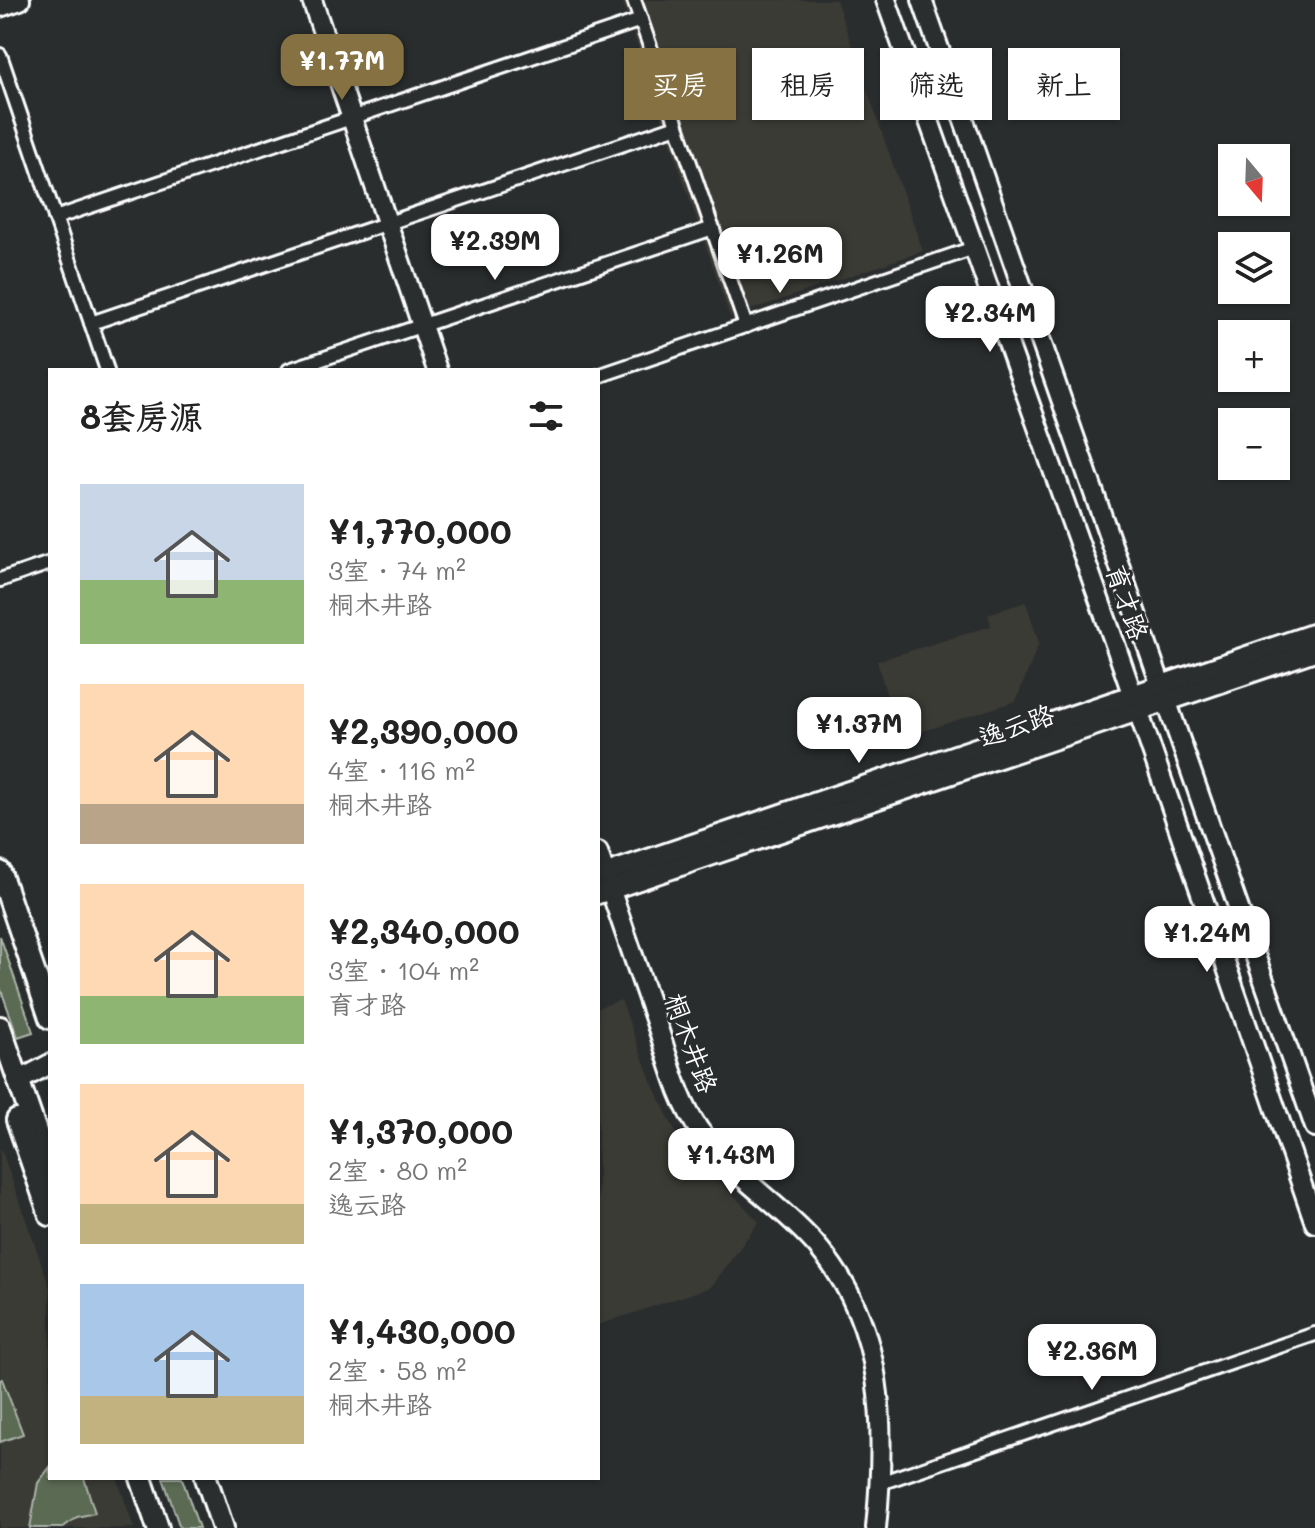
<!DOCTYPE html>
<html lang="zh">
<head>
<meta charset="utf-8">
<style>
	body { margin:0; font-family:Mali,"LXGW WenKai TC",sans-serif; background:#f6f6f6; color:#222; height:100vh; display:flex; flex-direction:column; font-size:30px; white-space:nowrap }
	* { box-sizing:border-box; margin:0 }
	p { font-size:26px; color:#767676 }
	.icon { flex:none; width:44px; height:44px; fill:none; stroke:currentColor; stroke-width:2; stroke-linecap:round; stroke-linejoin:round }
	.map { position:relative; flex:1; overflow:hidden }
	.side { position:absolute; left:48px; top:368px; width:552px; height:1112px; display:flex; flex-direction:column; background:#fff; border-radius:0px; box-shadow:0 2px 6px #0004 }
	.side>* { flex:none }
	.hud { position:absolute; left:624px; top:48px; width:570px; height:72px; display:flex; gap:16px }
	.needle { width:52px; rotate:161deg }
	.tools { position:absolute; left:1218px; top:144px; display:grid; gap:16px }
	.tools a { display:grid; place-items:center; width:72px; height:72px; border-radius:0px; background:#fff; box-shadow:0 2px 6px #0004; font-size:40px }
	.price { position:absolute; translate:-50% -68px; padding:0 18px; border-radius:16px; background:#fff; color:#222; font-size:26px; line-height:52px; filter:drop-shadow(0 2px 4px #0008) }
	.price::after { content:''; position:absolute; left:50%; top:48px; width:24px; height:18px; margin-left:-12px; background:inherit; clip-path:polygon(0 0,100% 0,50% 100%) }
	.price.current { background:#857141; color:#fff }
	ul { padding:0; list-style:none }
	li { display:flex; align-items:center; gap:24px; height:200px; padding:0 32px }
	li span { display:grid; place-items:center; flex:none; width:224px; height:160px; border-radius:0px; color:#555 }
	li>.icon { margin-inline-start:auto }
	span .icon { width:96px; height:96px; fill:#fffc; stroke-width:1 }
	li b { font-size:34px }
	h2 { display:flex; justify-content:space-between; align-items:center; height:96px; padding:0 32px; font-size:34px }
	.chip { padding:0 28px; border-radius:0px; background:#fff; box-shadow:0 2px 6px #0004; font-size:28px; line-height:72px }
	.chip.current { background:#857141; color:#fff }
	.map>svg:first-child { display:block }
</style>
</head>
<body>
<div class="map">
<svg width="1315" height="1528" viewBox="0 0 1315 1528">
	<rect width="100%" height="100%" fill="#2a2d2e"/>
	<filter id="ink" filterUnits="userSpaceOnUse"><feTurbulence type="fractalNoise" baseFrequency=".0125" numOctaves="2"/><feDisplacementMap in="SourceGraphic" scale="16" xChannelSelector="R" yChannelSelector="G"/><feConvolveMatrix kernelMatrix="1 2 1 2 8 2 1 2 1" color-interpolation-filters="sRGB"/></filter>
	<g filter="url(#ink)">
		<g fill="#3a3a36">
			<path d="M 622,0 L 836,0 L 923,251 L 730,317 Z"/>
			<path d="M 1026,602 L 1039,643 L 1016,701 L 899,739 L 877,661 L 991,626 L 988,614 Z"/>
			<path d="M 621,1000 L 652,1083 L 677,1135 L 759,1222 L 711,1287 L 598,1325 L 598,1008 Z"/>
			<path d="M 0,1146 L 50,1288 L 50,1478 L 117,1478 L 134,1528 L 0,1528 Z"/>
		</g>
		<g fill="#5a6a53" stroke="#acb4a9" stroke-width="2">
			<path d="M 0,936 L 33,1032 L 18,1037 L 0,987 Z"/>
			<path d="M 2,1379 L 23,1434 L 0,1442 L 0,1380 Z"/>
			<path d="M 50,1467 L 50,1478 L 84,1478 L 95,1513 L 77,1517 L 62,1528 L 30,1528 L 38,1483 Z"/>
			<path d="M 163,1478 L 182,1478 L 199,1528 L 180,1528 Z"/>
		</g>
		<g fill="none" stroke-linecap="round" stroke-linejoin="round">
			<defs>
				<g id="street">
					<path d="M 634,0 L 746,326"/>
					<path d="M 0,55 L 107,370"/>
					<path d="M 55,218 L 641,20"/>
					<path d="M 91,323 L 677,126"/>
					<path d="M 289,370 L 713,228"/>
					<path d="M 598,376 L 974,248"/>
					<path d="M 0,580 L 50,563"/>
					<path d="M 880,1483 L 1315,1334"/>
				</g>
				<g id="secondary">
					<path d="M 312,0 L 437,370"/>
					<path d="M 886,0 L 1115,644 L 1315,1223"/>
					<path d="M 922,0 L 1315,1127"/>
					<path d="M 0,7 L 20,0"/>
					<path d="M 598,852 C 617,910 637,967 657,1025 C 669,1060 678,1101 700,1131 C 732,1177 781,1204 817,1246 C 886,1325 886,1429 876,1528"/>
					<path d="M 598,876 L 1315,633"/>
					<path d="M 598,894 L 1315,651"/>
					<path d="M 18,1081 L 50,1064"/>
				</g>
				<g id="primary">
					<path d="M 0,872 L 50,1018"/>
					<path d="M 0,1027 L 50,1172"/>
					<path d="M 17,1120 L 50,1215"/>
					<path d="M 141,1478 L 158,1528"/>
					<path d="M 206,1478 L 223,1528"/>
				</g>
			</defs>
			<use href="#street" stroke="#fff" stroke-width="18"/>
			<use href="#secondary" stroke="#fff" stroke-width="24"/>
			<use href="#primary" stroke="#fff" stroke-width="26"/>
			<use href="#street" stroke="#2a2d2e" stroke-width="12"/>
			<use href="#secondary" stroke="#2a2d2e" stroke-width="18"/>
			<use href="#primary" stroke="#2a2d2e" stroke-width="20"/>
		</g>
	</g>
	<g text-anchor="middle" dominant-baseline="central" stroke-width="6" stroke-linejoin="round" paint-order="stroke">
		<g font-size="26" fill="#fff" stroke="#2a2d2e">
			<text transform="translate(1128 602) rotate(71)">育才路</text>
			<text transform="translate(1016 725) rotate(-19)">逸云路</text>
			<text transform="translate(692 1043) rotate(70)">桐木井路</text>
		</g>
	</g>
</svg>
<div class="tools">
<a><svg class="needle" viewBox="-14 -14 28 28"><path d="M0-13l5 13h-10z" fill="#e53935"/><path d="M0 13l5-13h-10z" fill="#767676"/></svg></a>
<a><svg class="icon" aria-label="layers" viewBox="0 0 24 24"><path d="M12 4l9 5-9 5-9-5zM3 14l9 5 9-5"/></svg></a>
<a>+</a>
<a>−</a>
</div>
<b class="price current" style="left:342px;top:102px">¥1.77M</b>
<b class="price" style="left:495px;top:282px">¥2.39M</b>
<b class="price" style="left:780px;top:295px">¥1.26M</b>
<b class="price" style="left:990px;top:354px">¥2.34M</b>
<b class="price" style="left:859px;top:765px">¥1.37M</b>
<b class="price" style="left:1207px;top:974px">¥1.24M</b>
<b class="price" style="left:731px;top:1196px">¥1.43M</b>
<b class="price" style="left:1092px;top:1392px">¥2.36M</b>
<div class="hud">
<a class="chip current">买房</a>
<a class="chip">租房</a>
<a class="chip">筛选</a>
<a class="chip">新上</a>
</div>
<section class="side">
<h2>8套房源<svg class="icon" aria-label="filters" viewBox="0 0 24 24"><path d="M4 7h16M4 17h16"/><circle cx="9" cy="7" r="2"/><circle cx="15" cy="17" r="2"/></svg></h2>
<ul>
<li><span style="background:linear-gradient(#c9d6e8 60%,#8fb573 0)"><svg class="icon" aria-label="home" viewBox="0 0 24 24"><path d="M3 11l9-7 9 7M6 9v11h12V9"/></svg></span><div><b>¥1,770,000</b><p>3室 · 74 m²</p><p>桐木井路</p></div></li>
<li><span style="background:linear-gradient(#ffd9b3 75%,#b9a48a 0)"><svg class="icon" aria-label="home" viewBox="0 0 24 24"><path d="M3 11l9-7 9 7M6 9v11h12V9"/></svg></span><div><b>¥2,390,000</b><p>4室 · 116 m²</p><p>桐木井路</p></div></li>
<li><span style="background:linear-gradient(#ffd9b3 70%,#8fb573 0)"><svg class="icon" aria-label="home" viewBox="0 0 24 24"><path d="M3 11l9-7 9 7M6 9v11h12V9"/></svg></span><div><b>¥2,340,000</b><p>3室 · 104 m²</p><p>育才路</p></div></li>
<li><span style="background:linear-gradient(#ffd9b3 75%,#c2b280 0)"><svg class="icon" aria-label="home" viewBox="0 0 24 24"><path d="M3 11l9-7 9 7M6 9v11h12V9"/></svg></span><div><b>¥1,370,000</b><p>2室 · 80 m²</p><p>逸云路</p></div></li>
<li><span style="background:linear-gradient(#a9c7e8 70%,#c2b280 0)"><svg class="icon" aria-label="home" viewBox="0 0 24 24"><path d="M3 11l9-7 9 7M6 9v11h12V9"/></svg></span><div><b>¥1,430,000</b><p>2室 · 58 m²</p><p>桐木井路</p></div></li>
</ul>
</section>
</div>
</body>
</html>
